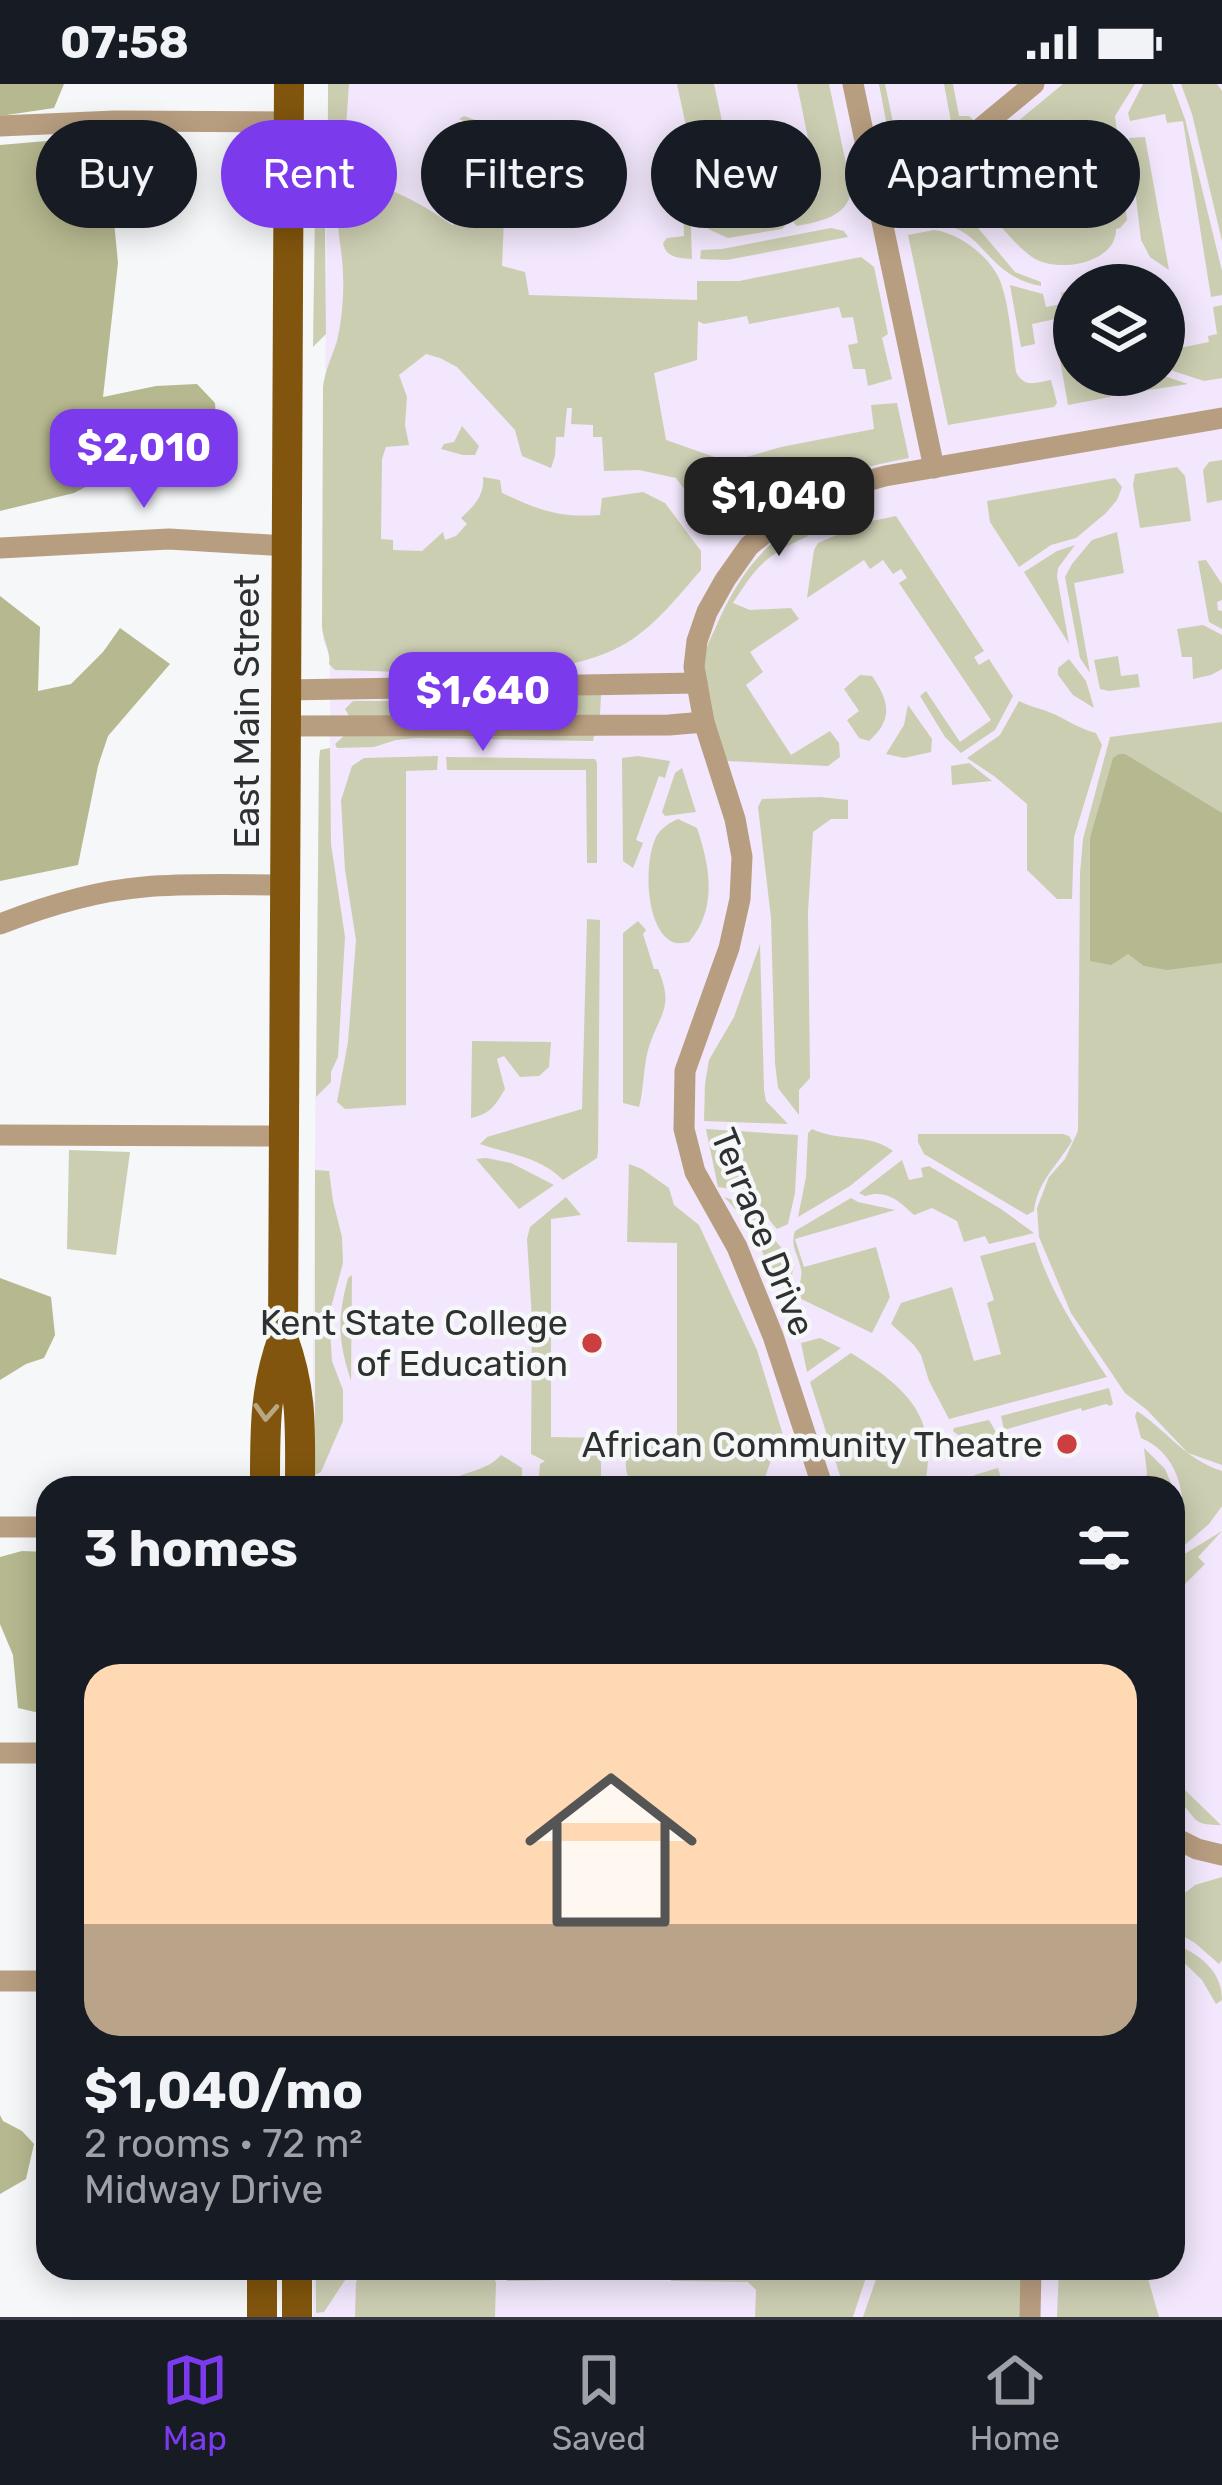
<!DOCTYPE html>
<html lang="en">
<head>
<meta charset="utf-8">
<style>
	body { margin:0; font-family:Rubik,sans-serif; background:#20242c; color:#f1f3f6; height:100vh; display:flex; flex-direction:column; font-size:45px; white-space:nowrap }
	* { box-sizing:border-box; margin:0 }
	p { font-size:39px; color:#9ea1a6 }
	.icon { flex:none; width:66px; height:66px; fill:none; stroke:currentColor; stroke-width:2; stroke-linecap:round; stroke-linejoin:round }
	.map { position:relative; flex:1; overflow:hidden }
	.panel { position:absolute; left:36px; top:1392px; width:1149px; height:804px; display:flex; flex-direction:column; background:#171b24; border-radius:36px; box-shadow:0 6px 30px #0003 }
	.panel>* { flex:none }
	.banner { position:absolute; left:36px; top:36px; width:1152px; height:108px; display:flex; gap:24px }
	.buttons { position:absolute; left:1053px; top:180px; display:grid; gap:24px }
	.buttons a { display:grid; place-items:center; width:132px; height:132px; border-radius:50%; background:#171b24; box-shadow:0 6px 30px #0003; font-size:60px }
	.price { position:absolute; translate:-50% -102px; padding:0 27px; border-radius:24px; background:#7c3aed; color:#fff; font-size:39px; line-height:78px; filter:drop-shadow(0 3px 6px #0008) }
	.price::after { content:''; position:absolute; left:50%; top:72px; width:36px; height:27px; margin-left:-18px; background:inherit; clip-path:polygon(0 0,100% 0,50% 100%) }
	.price.selected { background:#222; color:#fff }
	ul { padding:0; list-style:none }
	li { display:grid; align-content:center; gap:24px; height:636px; padding:0 48px }
	li span { display:grid; place-items:center; height:372px; border-radius:36px; color:#555 }
	li>.icon { margin-inline-start:auto }
	span .icon { width:216px; height:216px; fill:#fffc; stroke-width:1 }
	li b { font-size:51px }
	h2 { display:flex; justify-content:space-between; align-items:center; height:144px; padding:0 48px; font-size:51px }
	.pill { padding:0 42px; border-radius:54px; background:#171b24; box-shadow:0 6px 30px #0003; font-size:42px; line-height:108px }
	.pill.selected { background:#7c3aed; color:#fff }
	.status { display:flex; justify-content:space-between; align-items:center; height:84px; padding:0 60px; background:#171b24; direction:ltr }
	.status svg { height:33px; fill:currentColor }
	.dock { display:flex; justify-content:space-around; align-items:center; height:168px; border-top:3px solid #363941; background:#171b24; font-size:33px; color:#9ea1a6 }
	.dock a { display:grid; justify-items:center; gap:6px }
	.dock .selected { color:#7c3aed }
	.map>svg:first-child { display:block }
</style>
</head>
<body>
<div class="status"><b>07:58</b><svg viewBox="0 0 49 12"><path d="M0 12V9h3v3zM5 12V6h3v6zM10 12V3h3v9zM15 12V0h3v12zM26 1h20v11H26zM47 4h2v5h-2z"/></svg></div>
<div class="map">
<svg width="1222" height="2233" viewBox="0 0 1222 2233">
	<rect width="100%" height="100%" fill="#f5f7f8"/>
	<path fill="#f2e7fc" fill-rule="evenodd" d="M 328,0 L 1222,0 L 1222,2233 L 313,2233 L 314,2184 L 1173,2184 L 1173,1404 L 315,1404 L 313,1269 L 319,677 L 320,666 L 330,664 L 330,573 L 323,556 ZM 1074,201 L 1164,201 L 1164,291 L 1074,291 Z"/>
	<g fill="#ccceb2">
		<path d="M 328,0 L 349,0 L 345,57 L 328,67 Z"/>
		<path d="M 677,0 L 714,0 L 741,125 L 778,117 L 785,142 L 782,145 L 728,154 L 708,145 Z"/>
		<path d="M 797,0 L 829,0 L 852,107 C 845,134 821,137 797,142 L 794,139 L 789,115 L 819,109 Z"/>
		<path d="M 879,0 L 885,0 L 901,77 L 919,78 L 921,82 L 909,97 L 897,95 Z"/>
		<path d="M 944,0 L 953,0 L 959,32 L 969,32 L 976,38 L 954,59 L 943,56 L 942,51 L 952,43 Z"/>
		<path d="M 1063,0 L 1135,0 L 1115,32 L 1127,136 L 1120,144 L 1116,145 C 1117,180 1056,190 1032,173 C 1013,160 967,105 961,84 Z"/>
		<path d="M 1143,0 L 1172,0 L 1185,35 L 1222,187 L 1222,211 L 1211,213 L 1183,37 L 1167,39 L 1165,30 L 1130,37 L 1128,29 Z"/>
		<path d="M 1181,0 L 1217,0 L 1222,7 L 1222,157 L 1192,30 Z"/>
		<path d="M 464,32 L 501,45 L 505,67 L 462,47 L 464,37 L 459,35 Z"/>
		<path d="M 1145,53 L 1169,186 L 1150,173 L 1141,156 L 1129,54 Z"/>
		<path d="M 348,96 C 387,100 421,119 452,141 L 465,136 L 481,120 L 501,121 L 504,135 L 502,182 L 525,188 L 529,211 L 697,216 L 697,197 L 739,197 L 861,173 L 874,183 L 888,250 L 882,254 L 892,295 L 868,302 L 865,285 L 853,285 L 848,261 L 858,259 L 853,233 L 842,234 L 839,223 L 749,240 L 747,232 L 704,240 L 698,237 L 697,276 L 654,289 L 666,356 L 729,378 L 781,363 L 874,345 L 871,321 L 897,319 L 909,374 C 854,385 815,394 767,426 C 749,437 739,451 718,451 L 676,394 L 639,386 L 604,387 L 602,353 L 593,353 L 593,341 L 571,340 L 572,324 L 567,324 L 564,353 L 556,353 L 555,372 L 551,384 L 522,372 L 515,346 L 457,283 L 440,274 L 426,270 L 399,291 L 407,313 L 405,341 L 409,361 L 386,363 L 382,375 L 381,455 L 393,456 L 393,466 L 422,467 L 443,448 L 445,456 L 456,452 L 467,440 L 461,434 C 473,423 485,411 483,393 L 500,396 L 502,409 C 539,426 558,434 600,431 L 602,414 L 643,408 L 665,419 L 701,467 L 701,486 C 679,511 657,540 628,558 C 555,603 419,587 335,586 L 329,580 C 331,568 323,556 322,543 L 323,303 C 325,286 332,273 337,257 C 342,236 344,211 343,190 C 343,162 328,119 348,96 Z"/>
		<path d="M 935,106 L 952,113 L 1015,188 L 1041,198 L 1041,202 C 975,190 986,125 907,143 L 907,129 Z"/>
		<path d="M 683,115 L 687,115 L 690,119 L 692,175 C 679,174 666,174 663,159 L 667,154 L 684,152 Z"/>
		<path d="M 315,128 L 325,142 L 326,250 L 313,263 Z"/>
		<path d="M 831,144 L 844,147 L 848,153 L 727,176 L 700,175 L 701,166 L 722,165 Z"/>
		<path d="M 934,146 C 960,149 992,174 1001,199 C 1010,225 1012,261 1016,288 C 1024,304 1035,299 1051,296 L 1057,319 L 1054,323 L 948,341 L 908,151 Z"/>
		<path d="M 1010,201 L 1043,210 L 1046,223 L 1062,220 L 1061,209 L 1074,205 L 1074,231 L 1032,240 L 1035,260 L 1021,263 Z"/>
		<path d="M 1222,221 L 1222,294 L 1204,297 L 1164,284 L 1164,267 L 1209,258 L 1208,252 L 1217,250 L 1213,223 Z"/>
		<path d="M 1074,274 L 1074,291 L 1113,291 L 1116,302 L 1110,313 L 1068,321 L 1060,276 Z"/>
		<path d="M 1124,291 L 1161,291 L 1188,300 L 1136,308 L 1127,302 Z"/>
		<path d="M 462,342 L 479,362 L 475,371 L 463,371 L 441,365 L 444,360 L 454,358 Z"/>
		<path d="M 1222,376 L 1222,416 L 1207,419 L 1203,386 L 1209,378 Z"/>
		<path d="M 1177,383 L 1185,392 L 1191,437 L 1140,444 L 1133,401 L 1135,390 Z"/>
		<path d="M 1115,394 L 1122,403 L 1117,416 L 1106,429 L 1076,454 L 1051,461 L 1019,483 L 990,438 L 987,417 Z"/>
		<path d="M 896,432 L 984,567 L 974,573 L 979,581 L 989,575 L 1013,612 L 995,646 L 961,669 L 945,653 L 920,612 L 926,607 L 960,658 L 991,636 L 899,499 L 907,494 L 901,485 L 893,490 L 883,476 L 870,485 L 864,476 L 807,514 L 814,466 L 818,459 L 867,438 Z"/>
		<path d="M 796,440 L 808,452 C 766,471 757,481 733,519 L 750,526 L 791,524 L 799,535 L 750,568 L 763,588 L 746,601 L 791,671 L 830,647 L 839,659 L 840,673 L 828,682 L 728,677 L 716,667 C 710,637 701,603 705,572 C 706,562 711,554 715,545 C 733,502 757,466 796,440 Z"/>
		<path d="M 1117,448 L 1124,489 L 1074,499 L 1090,589 L 1080,574 L 1065,493 L 1072,480 L 1092,456 Z"/>
		<path d="M 1075,461 L 1058,484 L 1057,492 L 1069,560 L 1024,488 L 1057,467 Z"/>
		<path d="M 1206,476 L 1222,500 L 1222,516 L 1217,518 L 1218,526 L 1222,527 L 1222,545 L 1209,538 L 1198,477 Z"/>
		<path d="M 1203,541 L 1222,551 L 1222,585 L 1211,591 L 1193,595 L 1192,573 L 1182,573 L 1177,545 Z"/>
		<path d="M 1118,572 L 1121,592 L 1138,590 L 1140,603 L 1109,607 L 1100,605 L 1094,576 Z"/>
		<path d="M 1069,575 L 1086,597 L 1094,624 L 1073,611 L 1058,591 L 1058,584 Z"/>
		<path d="M 860,591 L 872,592 C 890,618 893,636 869,657 L 859,654 L 847,636 L 859,627 L 844,605 Z"/>
		<path d="M 583,611 L 601,611 L 600,631 L 349,632 L 345,625 L 353,617 L 520,617 Z"/>
		<path d="M 1019,617 C 1032,624 1045,625 1058,632 C 1071,639 1082,645 1096,649 L 1102,661 L 1074,753 L 1072,815 L 1057,815 L 1027,786 L 1027,720 L 994,692 L 967,674 L 1000,651 Z"/>
		<path d="M 908,621 L 932,655 L 931,668 L 904,674 L 886,670 L 904,641 Z"/>
		<path d="M 1222,638 L 1222,1381 L 1188,1369 L 1147,1326 L 1125,1309 L 1071,1229 L 1039,1153 L 1037,1124 L 1049,1093 L 1065,1075 L 1078,1047 L 1080,789 L 1083,755 L 1110,653 Z"/>
		<path d="M 595,647 L 593,657 L 416,654 L 396,656 L 374,663 L 337,664 L 335,660 L 346,650 Z"/>
		<path d="M 330,664 L 331,760 L 345,853 L 338,973 L 331,988 L 331,998 L 316,1013 L 319,677 L 320,666 Z"/>
		<path d="M 438,672 L 437,686 L 406,687 L 406,1021 L 345,1025 L 337,1018 L 348,958 L 356,856 L 345,786 L 341,716 L 352,682 L 364,674 Z"/>
		<path d="M 638,672 L 670,677 L 665,694 L 659,692 L 636,756 L 643,759 L 633,784 L 623,777 L 622,674 Z"/>
		<path d="M 446,673 L 595,675 L 597,679 L 597,779 L 587,779 L 586,686 L 447,686 Z"/>
		<path d="M 969,679 L 992,697 L 952,701 L 951,682 Z"/>
		<path d="M 682,684 L 696,728 L 665,732 L 662,728 L 675,689 Z"/>
		<path d="M 820,713 L 848,716 L 848,735 L 831,735 L 813,748 L 808,828 L 810,994 L 799,1006 L 799,1031 L 778,1004 L 775,979 L 771,834 L 758,723 L 762,715 Z"/>
		<path d="M 678,735 L 697,744 C 710,783 718,824 689,858 C 681,859 676,861 669,856 C 645,839 644,778 656,753 C 661,744 669,739 678,735 Z"/>
		<path d="M 587,835 L 600,836 L 598,1067 L 597,1074 L 563,1096 C 540,1073 509,1070 480,1060 L 487,1053 L 582,1025 Z"/>
		<path d="M 638,837 L 646,846 L 643,850 L 654,885 L 658,885 C 675,925 659,929 648,966 C 643,985 644,1005 639,1023 L 623,1019 L 623,849 Z"/>
		<path d="M 760,860 L 764,1006 L 766,1017 L 788,1040 L 704,1037 L 705,1000 L 709,976 L 734,933 Z"/>
		<path d="M 472,957 L 551,958 L 549,983 L 539,992 L 520,993 L 504,972 L 497,975 L 505,1005 C 495,1022 490,1030 471,1034 Z"/>
		<path d="M 706,1045 L 798,1051 L 795,1109 L 788,1140 L 777,1145 C 754,1118 756,1108 718,1103 Z"/>
		<path d="M 812,1045 C 839,1058 870,1049 893,1067 L 850,1102 L 798,1133 L 806,1093 L 808,1049 Z"/>
		<path d="M 918,1050 L 1063,1050 L 1069,1052 L 1072,1057 C 1057,1082 1037,1098 1034,1127 L 1027,1131 L 924,1070 L 918,1058 Z"/>
		<path d="M 69,1066 L 130,1068 L 116,1171 L 67,1165 Z"/>
		<path d="M 486,1074 L 511,1079 L 554,1101 L 519,1125 L 476,1075 Z"/>
		<path d="M 902,1076 L 909,1096 L 923,1093 L 921,1084 L 929,1082 L 1001,1125 L 1034,1149 L 989,1160 L 985,1152 L 964,1158 L 957,1137 L 932,1124 L 914,1131 C 899,1117 887,1105 865,1112 L 859,1109 Z"/>
		<path d="M 629,1080 L 642,1085 L 669,1104 L 674,1121 L 699,1141 L 757,1266 L 783,1351 L 779,1355 L 761,1404 L 645,1404 C 619,1398 627,1377 627,1354 L 677,1353 L 677,1159 L 627,1158 Z"/>
		<path d="M 315,1086 L 329,1087 L 333,1117 L 342,1153 L 343,1179 L 329,1231 L 332,1277 L 343,1306 L 343,1337 L 321,1388 L 315,1391 Z"/>
		<path d="M 566,1113 L 581,1131 L 551,1135 L 551,1353 L 601,1354 L 601,1394 L 594,1394 L 594,1399 L 548,1397 L 539,1392 L 540,1380 L 545,1377 L 531,1370 L 532,1235 L 527,1155 L 530,1143 Z"/>
		<path d="M 724,1113 L 748,1122 C 759,1145 783,1159 794,1183 L 788,1205 L 777,1201 C 763,1168 750,1138 724,1113 Z"/>
		<path d="M 851,1114 L 858,1118 L 895,1126 L 795,1155 L 804,1183 L 876,1163 L 890,1213 L 872,1249 L 797,1213 C 797,1204 803,1195 801,1185 C 798,1169 790,1163 795,1147 Z"/>
		<path d="M 1035,1158 C 1050,1208 1078,1250 1107,1293 L 949,1335 L 929,1297 L 921,1271 L 914,1261 L 891,1240 L 901,1219 L 952,1203 L 974,1277 L 1001,1270 L 987,1219 L 994,1216 L 980,1172 Z"/>
		<path d="M 352,1191 L 351,1297 C 338,1257 337,1235 348,1194 Z"/>
		<path d="M 820,1254 L 841,1264 L 807,1288 L 801,1259 Z"/>
		<path d="M 851,1269 C 907,1304 940,1333 924,1404 L 844,1404 L 810,1298 Z"/>
		<path d="M 1109,1304 L 1113,1320 L 1110,1322 L 1106,1320 L 1082,1327 L 1081,1324 L 1004,1346 L 1001,1332 Z"/>
		<path d="M 1137,1327 C 1167,1347 1186,1376 1222,1387 L 1222,1422 L 1209,1440 L 1180,1465 C 1187,1426 1186,1373 1141,1354 L 1135,1332 Z"/>
		<path d="M 989,1336 L 996,1348 L 994,1349 L 998,1365 L 981,1369 L 953,1347 L 954,1344 Z"/>
		<path d="M 1144,1364 L 1165,1385 L 1173,1404 L 1144,1404 L 1147,1389 Z"/>
		<path d="M 501,1371 L 522,1384 L 522,1394 C 499,1401 472,1395 448,1397 C 466,1387 487,1387 501,1371 Z"/>
		<path d="M 998,1384 L 1004,1404 L 955,1404 L 975,1391 Z"/>
		<path d="M 1222,1447 L 1198,1473 L 1205,1480 L 1173,1512 L 1173,1477 Z"/>
		<path d="M 1185,1706 L 1221,1741 C 1188,1741 1199,1733 1177,1716 Z"/>
		<path d="M 1222,1793 L 1222,1876 L 1219,1880 L 1195,1859 L 1173,1846 L 1173,1818 L 1195,1801 Z"/>
		<path d="M 1177,1861 C 1202,1872 1222,1888 1222,1916 L 1216,1920 L 1202,1896 L 1173,1868 L 1173,1864 Z"/>
		<path d="M 316,2184 L 353,2184 L 324,2228 L 316,2229 Z"/>
		<path d="M 364,2184 L 491,2184 L 496,2199 L 495,2233 L 355,2233 L 356,2198 Z"/>
		<path d="M 512,2184 L 639,2184 L 616,2195 L 507,2197 L 506,2193 Z"/>
		<path d="M 674,2184 L 869,2184 L 853,2233 L 755,2233 L 756,2206 L 748,2198 L 671,2197 L 671,2186 Z"/>
		<path d="M 880,2184 L 1024,2184 L 1022,2233 L 863,2233 Z"/>
		<path d="M 1059,2184 L 1140,2184 L 1146,2188 L 1159,2233 L 1057,2233 Z"/>
	</g>
	<g fill="#b6b88f">
		<path d="M 0,0 L 64,0 L 54,24 L 0,32 Z"/>
		<path d="M 70,55 L 109,87 L 118,179 L 103,313 L 156,302 L 197,300 L 215,319 L 216,334 L 74,409 L 0,427 L 0,61 Z"/>
		<path d="M 0,512 L 40,543 L 38,607 L 71,600 L 103,568 L 120,544 L 170,580 L 108,652 L 98,682 L 78,781 L 0,797 Z"/>
		<path d="M 1119,670 L 1125,670 L 1222,729 L 1222,879 L 1167,886 L 1144,882 L 1128,870 L 1111,881 L 1090,877 L 1090,754 L 1113,674 Z"/>
		<path d="M 0,1194 L 51,1213 L 55,1251 L 44,1274 L 26,1280 L 0,1296 Z"/>
		<path d="M 22,1467 L 48,1468 L 48,1631 L 18,1624 L 13,1571 L 0,1540 L 0,1473 Z"/>
		<path d="M 0,2031 L 3,2037 L 22,2047 L 34,2060 L 26,2095 L 0,2110 Z"/>
	</g>
	<g fill="none" stroke-linecap="round" stroke-linejoin="round">
		<g stroke="#b89e80" stroke-width="21">
			<path d="M 853,0 L 934,384"/>
			<path d="M 0,42 L 115,37 L 289,38"/>
			<path d="M 879,123 L 936,81 L 1034,0"/>
			<path d="M 0,464 L 169,455 L 286,462"/>
			<path d="M 285,606 L 697,599"/>
			<path d="M 285,642 L 669,641 L 704,638"/>
			<path d="M 0,840 C 46,822 95,807 144,803 C 191,799 238,801 285,801"/>
			<path d="M 0,1051 L 285,1052"/>
			<path d="M 823,1404 L 773,1252 L 737,1163 L 695,1088 L 684,1045 L 685,987 L 729,864 L 740,815 L 742,773 L 735,735 L 704,638 L 694,583 L 697,557 L 707,528 L 725,496 L 749,462 L 793,426 L 821,410 L 885,392 L 1222,334"/>
			<path d="M 0,1443 L 48,1443"/>
			<path d="M 0,1669 L 48,1669"/>
			<path d="M 1173,1753 L 1197,1765 L 1222,1771"/>
			<path d="M 0,1897 L 48,1897"/>
			<path d="M 1030,2233 L 1031,2184"/>
		</g>
		<g stroke="#81550d" stroke-width="30">
			<path d="M 283,1254 C 303,1309 300,1347 300,1404"/>
			<path d="M 265,1404 C 265,1349 264,1306 283,1254 L 289,0"/>
			<path d="M 262,2184 L 262,2233"/>
			<path d="M 297,2184 L 297,2233"/>
		</g>
	</g>
	<defs><path id="oneway-chevron" d="M-2-3.5L2.5 0L-2 3.5" fill="none" stroke-width="1.6" stroke-linecap="round" stroke-linejoin="round" transform="scale(3)"/></defs>
	<use stroke="#bba682" href="#oneway-chevron" transform="translate(266 1328) rotate(93)"/>
	<g fill="#cd3e40" stroke="#f5f7f8" stroke-width="4.5">
		<circle cx="592" cy="1259" r="12"/>
		<circle cx="1067" cy="1360" r="12"/>
	</g>
	<g text-anchor="middle" dominant-baseline="central" stroke-width="9" stroke-linejoin="round" paint-order="stroke">
		<g font-size="36" fill="#2f3030" stroke="#f5f7f8">
			<text transform="translate(246 627) rotate(-90)">East Main Street</text>
			<text transform="translate(763 1148) rotate(68)">Terrace Drive</text>
		</g>
		<g font-size="36" fill="#2f3030" stroke="#f5f7f8" text-anchor="end">
			<text x="568" y="1238">Kent State College<tspan x="568" dy="41">of Education</tspan></text>
			<text x="1043" y="1360">African Community Theatre</text>
		</g>
	</g>
</svg>
<div class="buttons">
<a><svg class="icon" aria-label="layers" viewBox="0 0 24 24"><path d="M12 4l9 5-9 5-9-5zM3 14l9 5 9-5"/></svg></a>
</div>
<b class="price" style="left:144px;top:427px">$2,010</b>
<b class="price selected" style="left:779px;top:475px">$1,040</b>
<b class="price" style="left:483px;top:670px">$1,640</b>
<div class="banner">
<a class="pill">Buy</a>
<a class="pill selected">Rent</a>
<a class="pill">Filters</a>
<a class="pill">New</a>
<a class="pill">Apartment</a>
</div>
<section class="panel">
<h2>3 homes<svg class="icon" aria-label="filters" viewBox="0 0 24 24"><path d="M4 7h16M4 17h16"/><circle cx="9" cy="7" r="2"/><circle cx="15" cy="17" r="2"/></svg></h2>
<ul>
<li><span style="background:linear-gradient(#ffd9b3 70%,#b9a48a 0)"><svg class="icon" aria-label="home" viewBox="0 0 24 24"><path d="M3 11l9-7 9 7M6 9v11h12V9"/></svg></span><div><b>$1,040/mo</b><p>2 rooms · 72 m²</p><p>Midway Drive</p></div></li>
</ul>
</section>
</div>
<nav class="dock">
<a class="selected"><svg class="icon" aria-label="map" viewBox="0 0 24 24"><path d="M3 6l6-2 6 2 6-2v14l-6 2-6-2-6 2zM9 4v14M15 6v14"/></svg>Map</a>
<a><svg class="icon" aria-label="saved" viewBox="0 0 24 24"><path d="M7 4h10v16l-5-4-5 4z"/></svg>Saved</a>
<a><svg class="icon" aria-label="home" viewBox="0 0 24 24"><path d="M3 11l9-7 9 7M6 9v11h12V9"/></svg>Home</a>
</nav>
</body>
</html>
